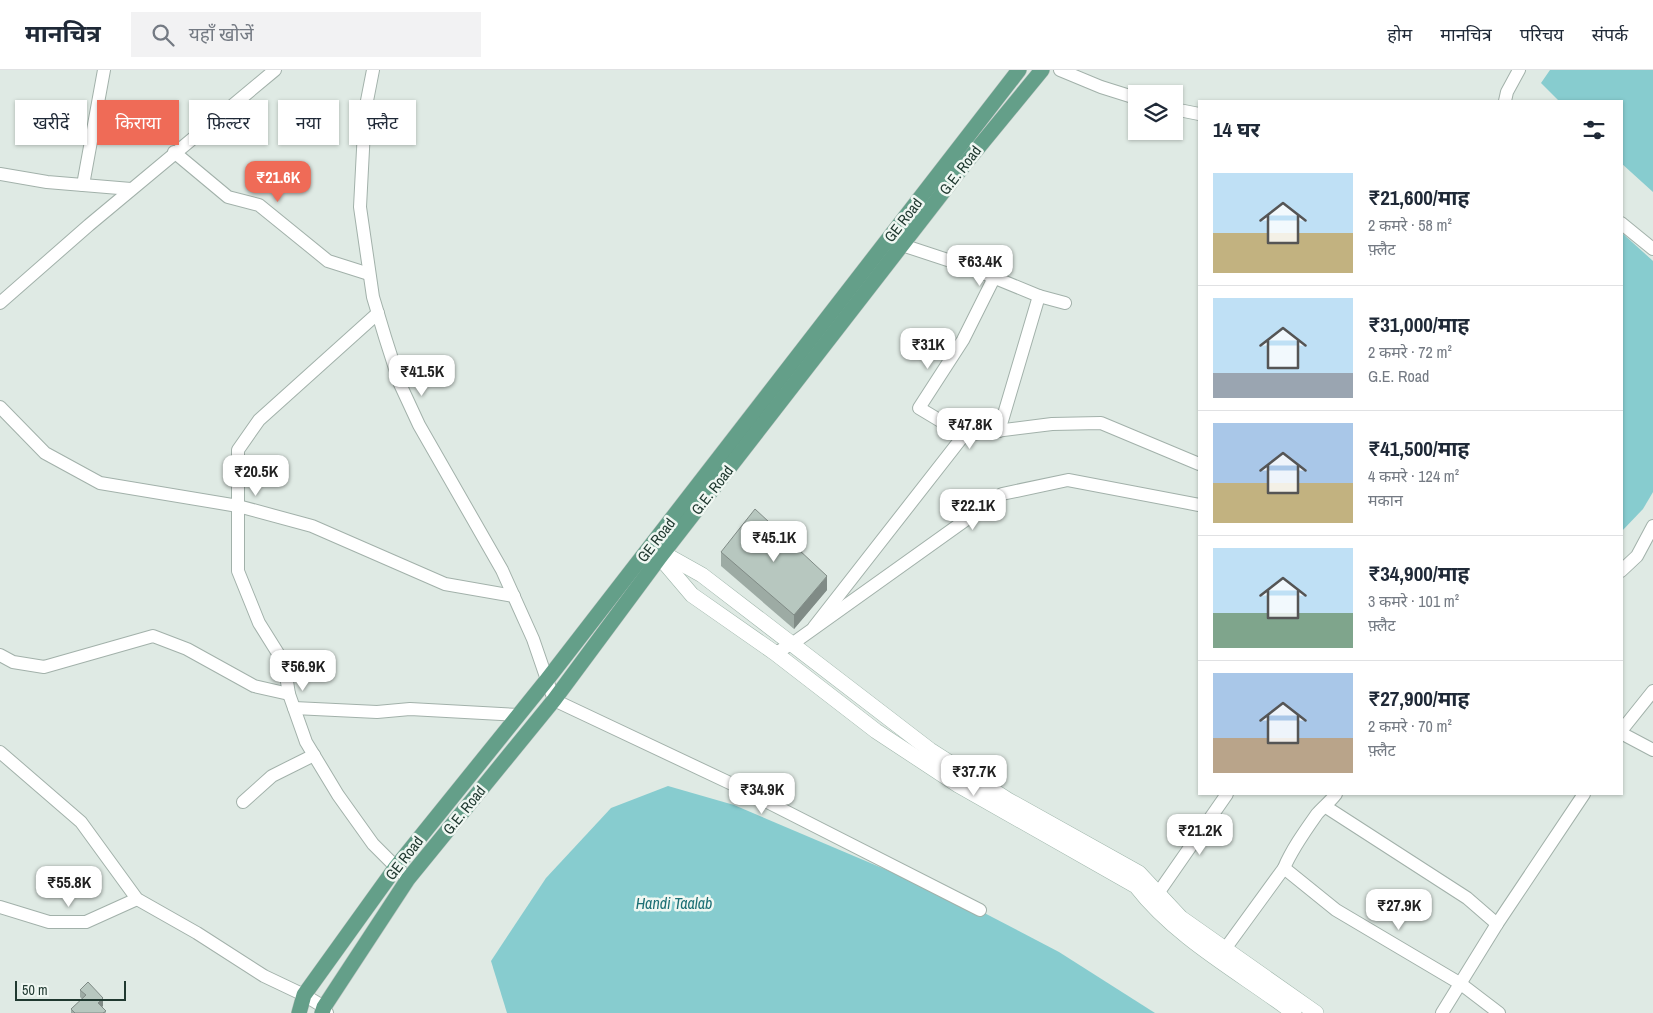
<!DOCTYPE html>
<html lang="hi">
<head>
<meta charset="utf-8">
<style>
	body { margin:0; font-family:"Archivo Narrow","Noto Sans Devanagari",sans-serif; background:#f2f2f3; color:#1f2937; height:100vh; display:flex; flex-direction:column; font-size:19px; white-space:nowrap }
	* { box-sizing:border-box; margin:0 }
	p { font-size:16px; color:#747a83 }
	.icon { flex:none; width:28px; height:28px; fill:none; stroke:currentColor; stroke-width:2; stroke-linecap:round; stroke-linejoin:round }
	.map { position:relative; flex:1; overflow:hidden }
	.sheet { position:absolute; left:1198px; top:30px; width:425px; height:695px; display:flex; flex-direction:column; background:#fff; border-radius:0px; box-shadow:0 1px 4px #0004 }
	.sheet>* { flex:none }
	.banner { position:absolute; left:15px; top:30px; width:475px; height:45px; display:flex; gap:10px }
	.buttons { position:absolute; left:1128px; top:15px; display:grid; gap:10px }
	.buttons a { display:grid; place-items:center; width:55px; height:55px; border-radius:0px; background:#fff; box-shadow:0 1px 4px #0004; font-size:25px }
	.scale { position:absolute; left:15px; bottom:12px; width:111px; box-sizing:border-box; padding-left:5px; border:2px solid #203930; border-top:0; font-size:14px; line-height:18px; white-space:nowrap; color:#203930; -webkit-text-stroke:4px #eff7f2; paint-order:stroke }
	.price { position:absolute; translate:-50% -42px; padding:0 11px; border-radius:10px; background:#fff; color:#222; font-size:16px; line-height:32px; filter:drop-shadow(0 1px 2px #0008) }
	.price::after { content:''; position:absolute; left:50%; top:30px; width:15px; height:11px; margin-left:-8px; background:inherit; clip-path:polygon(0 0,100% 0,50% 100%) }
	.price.current { background:#ef6b57; color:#fff }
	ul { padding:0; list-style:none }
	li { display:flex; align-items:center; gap:15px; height:125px; padding:0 15px }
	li+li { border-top:1px solid #e0e1e3 }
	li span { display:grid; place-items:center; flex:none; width:140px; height:100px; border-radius:0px; color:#555 }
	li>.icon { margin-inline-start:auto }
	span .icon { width:60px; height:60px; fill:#fffc; stroke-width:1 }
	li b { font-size:21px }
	h2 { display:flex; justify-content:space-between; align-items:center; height:60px; padding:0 15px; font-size:21px }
	.pill { padding:0 18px; border-radius:0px; background:#fff; box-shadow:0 1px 4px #0004; font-size:18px; line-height:45px }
	.pill.current { background:#ef6b57; color:#fff }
	header { display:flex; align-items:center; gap:30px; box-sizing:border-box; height:70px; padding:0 25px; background:#fff; border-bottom:1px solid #e0e1e3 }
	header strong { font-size:24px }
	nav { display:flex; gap:28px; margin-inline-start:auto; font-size:18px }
	.search { width:350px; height:45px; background:#f2f2f3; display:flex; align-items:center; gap:12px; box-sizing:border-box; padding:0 18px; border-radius:0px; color:#747a83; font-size:19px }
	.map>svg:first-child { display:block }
</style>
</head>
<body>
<header>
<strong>मानचित्र</strong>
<div class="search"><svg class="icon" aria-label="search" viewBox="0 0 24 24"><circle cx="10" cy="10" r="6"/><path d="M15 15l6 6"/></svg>यहाँ खोजें</div>
<nav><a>होम</a><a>मानचित्र</a><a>परिचय</a><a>संपर्क</a></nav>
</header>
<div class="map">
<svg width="1653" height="943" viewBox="0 0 1653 943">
	<rect width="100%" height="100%" fill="#dfeae4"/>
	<g fill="#87cccf">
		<path d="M 1550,0 L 1653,0 L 1653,122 L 1621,93 L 1621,31 L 1559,31 L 1541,13 Z"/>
		<path d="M 1621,162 L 1653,191 L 1653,422 L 1643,439 L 1621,462 Z"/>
		<path d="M 668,716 L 734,735 L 967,834 L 1059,882 L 1155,943 L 507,943 L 491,891 L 546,808 L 611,738 Z"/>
	</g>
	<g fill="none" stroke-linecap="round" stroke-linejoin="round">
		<defs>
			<g id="street">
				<path d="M 373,0 L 365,41 L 360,137 L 373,227 L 385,267 L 400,314 L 419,355 L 502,500 L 533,569 L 554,630 L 732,714 L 980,840"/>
				<path d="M 1060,0 L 1101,17 L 1136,28"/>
				<path d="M 1505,31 L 1507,22 L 1519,0"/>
				<path d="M 1174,39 L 1199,44"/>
				<path d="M 174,82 L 228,127 L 259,135 L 328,191 L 369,204"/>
				<path d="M 0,104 L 47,112 L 131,119"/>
				<path d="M 83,115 L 104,0"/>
				<path d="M 1621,153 L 1653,179"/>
				<path d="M 902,175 L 966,196 L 1039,226 L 1065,233"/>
				<path d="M 0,233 L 89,155 L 275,0"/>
				<path d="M 378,243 L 259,350 L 238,380 L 238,501 L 259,553 L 284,593 L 289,624 L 306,672 L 338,725 L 373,774 L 408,809"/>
				<path d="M 0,337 L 45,383 L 100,413 L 238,436 L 312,456 L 445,514 L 514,526"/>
				<path d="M 999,361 L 1039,226"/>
				<path d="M 964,365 L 919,338 L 963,270 L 994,208"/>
				<path d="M 1621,501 L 1637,486 L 1653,456"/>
				<path d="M 814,557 L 964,365 L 1052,354 L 1101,353 L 1199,394"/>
				<path d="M 775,583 L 792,574 L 1002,424 L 1068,410 L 1199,435"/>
				<path d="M 0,585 L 13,592 L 44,597 L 153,566 L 187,579 L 254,616 L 289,624"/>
				<path d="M 294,638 L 377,642 L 410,639 L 519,645"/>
				<path d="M 1621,661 L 1653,621"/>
				<path d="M 1621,663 L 1653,680"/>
				<path d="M 0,682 L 81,752 L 137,829 L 197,863 L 264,906 L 304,925 L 324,937 L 327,943"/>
				<path d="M 243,732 L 272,706 L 314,685"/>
				<path d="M 1326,737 L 1467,828 L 1497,854"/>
				<path d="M 1284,798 L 1336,840 L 1461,914 L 1499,943"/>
				<path d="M 1154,829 L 1227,724"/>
				<path d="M 0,837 L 49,852 L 86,852 L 137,829"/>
				<path d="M 1225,879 L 1284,798 C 1292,779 1305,761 1317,744 C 1323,737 1330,732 1336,724"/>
				<path d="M 1442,943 L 1497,854 L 1584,724"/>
			</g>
			<g id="secondary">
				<path d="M 652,477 L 702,505 L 930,680 L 1008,730 L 1139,803 L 1181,848 L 1316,943"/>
				<path d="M 658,485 L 692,525 L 775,583 L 876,661 L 958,715 L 1136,816 C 1177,869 1241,903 1294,943"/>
			</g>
			<g id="primary">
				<path d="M 299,943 L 304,925 L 396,797 L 546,611 L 1019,0"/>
				<path d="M 322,943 L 324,937 L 408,809 L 554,630 L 660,487 L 964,95 L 1042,0"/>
			</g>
		</defs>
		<use href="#street" stroke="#a2b1aa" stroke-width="14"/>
		<use href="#secondary" stroke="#9eb5aa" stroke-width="16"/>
		<use href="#primary" stroke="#bcc4c1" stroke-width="16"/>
		<use href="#street" stroke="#fff" stroke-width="12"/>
		<use href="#secondary" stroke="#fff" stroke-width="15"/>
		<use href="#primary" stroke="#649f89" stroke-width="15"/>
	</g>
	<g fill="#9daba4">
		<path d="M 721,482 L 827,520 L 794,559 L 721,496 Z"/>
		<path d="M 80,920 L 103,936 L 102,937 L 106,943 L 71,943 L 71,939 L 82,929 L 80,927 Z"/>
	</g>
	<g fill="#808b86">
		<path d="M 827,506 L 827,520 L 794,559 L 794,545 Z"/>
		<path d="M 103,928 L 103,936 L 98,940 L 98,933 Z"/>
	</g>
	<g fill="#b7c7bf" stroke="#808b86">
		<path d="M 755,439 L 827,506 L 794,545 L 721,482 Z"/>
		<path d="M 88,912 L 103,928 L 98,933 L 106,941 L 103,943 L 75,943 L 71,939 L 86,925 L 80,920 Z"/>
	</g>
	<g text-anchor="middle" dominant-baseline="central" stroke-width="5" stroke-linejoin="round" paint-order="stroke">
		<g font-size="15" fill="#203930" stroke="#eff7f2">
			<text transform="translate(960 100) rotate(-52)">G.E. Road</text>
			<text transform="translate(903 150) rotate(-52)">GE Road</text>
			<text transform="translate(712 420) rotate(-52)">G.E. Road</text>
			<text transform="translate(656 470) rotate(-52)">GE Road</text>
			<text transform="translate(464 740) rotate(-51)">G.E. Road</text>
			<text transform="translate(404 788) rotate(-52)">GE Road</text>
		</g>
		<g font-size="16" font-style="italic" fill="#1c6f74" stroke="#eff7f2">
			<text x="674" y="833">Handi Taalab</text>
		</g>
	</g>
</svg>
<div class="buttons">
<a><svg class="icon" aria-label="layers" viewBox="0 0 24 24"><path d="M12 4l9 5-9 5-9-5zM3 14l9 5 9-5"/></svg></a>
</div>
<div class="scale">50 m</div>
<b class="price current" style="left:278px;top:133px">₹21.6K</b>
<b class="price" style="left:980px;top:217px">₹63.4K</b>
<b class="price" style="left:928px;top:300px">₹31K</b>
<b class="price" style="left:422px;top:327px">₹41.5K</b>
<b class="price" style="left:970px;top:380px">₹47.8K</b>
<b class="price" style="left:256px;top:427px">₹20.5K</b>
<b class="price" style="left:973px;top:461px">₹22.1K</b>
<b class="price" style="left:774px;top:493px">₹45.1K</b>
<b class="price" style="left:303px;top:622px">₹56.9K</b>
<b class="price" style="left:974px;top:727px">₹37.7K</b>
<b class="price" style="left:762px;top:745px">₹34.9K</b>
<b class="price" style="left:1200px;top:786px">₹21.2K</b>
<b class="price" style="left:69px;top:838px">₹55.8K</b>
<b class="price" style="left:1399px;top:861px">₹27.9K</b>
<div class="banner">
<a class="pill">खरीदें</a>
<a class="pill current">किराया</a>
<a class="pill">फ़िल्टर</a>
<a class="pill">नया</a>
<a class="pill">फ़्लैट</a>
</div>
<section class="sheet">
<h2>14 घर<svg class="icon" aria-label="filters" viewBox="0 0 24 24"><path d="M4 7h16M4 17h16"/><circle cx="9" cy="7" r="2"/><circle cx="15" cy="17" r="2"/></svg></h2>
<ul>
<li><span style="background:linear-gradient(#bfe0f5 60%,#c2b280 0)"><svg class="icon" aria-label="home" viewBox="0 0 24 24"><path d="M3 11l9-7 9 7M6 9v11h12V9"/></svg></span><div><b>₹21,600/माह</b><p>2 कमरे · 58 m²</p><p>फ़्लैट</p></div></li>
<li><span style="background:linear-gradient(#bfe0f5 75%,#9aa5b1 0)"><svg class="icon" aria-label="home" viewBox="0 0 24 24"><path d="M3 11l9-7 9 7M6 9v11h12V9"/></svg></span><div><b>₹31,000/माह</b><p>2 कमरे · 72 m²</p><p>G.E. Road</p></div></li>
<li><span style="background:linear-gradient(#a9c7e8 60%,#c2b280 0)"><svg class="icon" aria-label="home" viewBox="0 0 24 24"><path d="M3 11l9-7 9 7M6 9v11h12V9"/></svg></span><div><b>₹41,500/माह</b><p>4 कमरे · 124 m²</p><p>मकान</p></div></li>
<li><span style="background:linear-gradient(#bfe0f5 65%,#7fa58c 0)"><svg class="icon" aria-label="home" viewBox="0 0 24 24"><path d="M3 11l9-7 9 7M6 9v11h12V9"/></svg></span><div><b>₹34,900/माह</b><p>3 कमरे · 101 m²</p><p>फ़्लैट</p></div></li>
<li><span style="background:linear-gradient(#a9c7e8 65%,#b9a48a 0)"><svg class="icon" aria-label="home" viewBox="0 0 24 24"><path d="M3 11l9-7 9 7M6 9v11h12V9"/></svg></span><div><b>₹27,900/माह</b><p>2 कमरे · 70 m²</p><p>फ़्लैट</p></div></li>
</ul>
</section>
</div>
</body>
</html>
